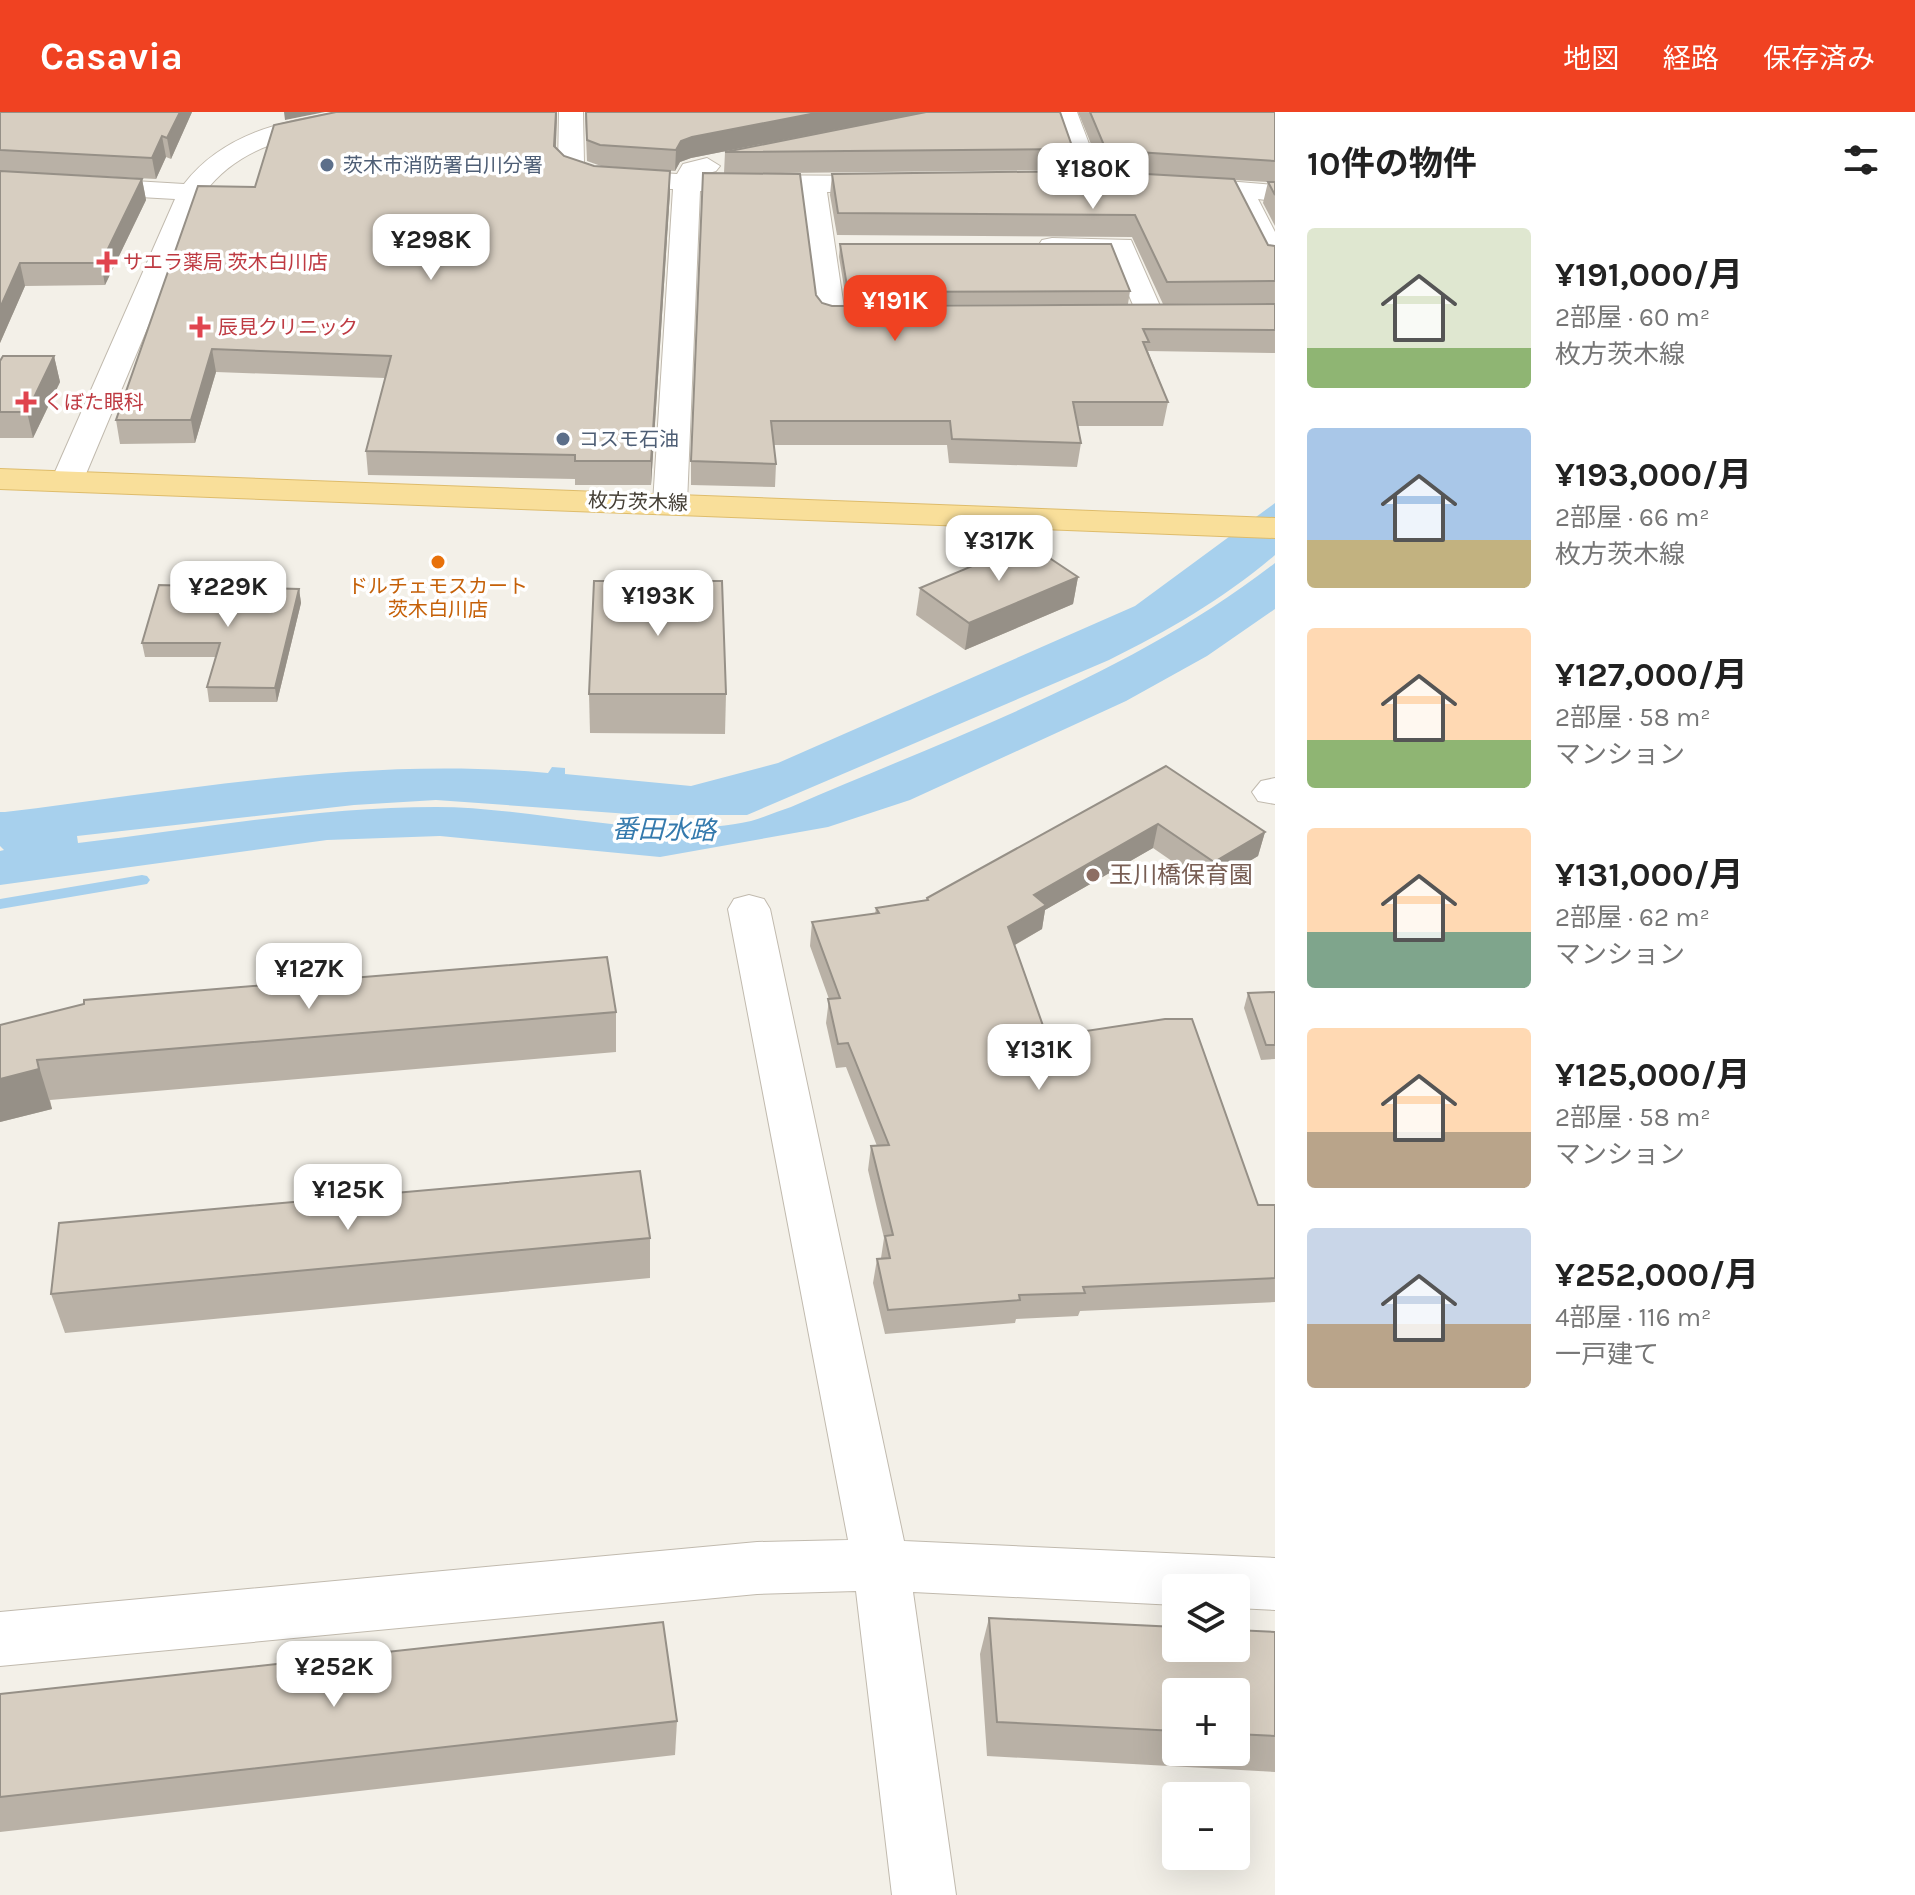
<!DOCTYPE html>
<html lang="ja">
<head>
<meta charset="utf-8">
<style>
	body { margin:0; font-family:Karla,"Noto Sans JP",sans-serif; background:#f2f2f2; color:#222; height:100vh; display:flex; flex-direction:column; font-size:30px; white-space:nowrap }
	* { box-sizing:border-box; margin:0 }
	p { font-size:26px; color:#767676 }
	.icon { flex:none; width:44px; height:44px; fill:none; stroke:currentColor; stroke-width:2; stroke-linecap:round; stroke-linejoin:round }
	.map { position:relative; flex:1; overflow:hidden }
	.details { display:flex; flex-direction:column; background:#fff; width:640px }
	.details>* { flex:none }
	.tools { position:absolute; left:1162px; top:1462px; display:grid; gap:16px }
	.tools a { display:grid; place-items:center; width:88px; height:88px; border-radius:8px; background:#fff; box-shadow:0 8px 32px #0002; font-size:40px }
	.price { position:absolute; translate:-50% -68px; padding:0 18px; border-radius:16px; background:#fff; color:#222; font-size:26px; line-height:52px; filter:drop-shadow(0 2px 4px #0008) }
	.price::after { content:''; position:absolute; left:50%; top:48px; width:24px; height:18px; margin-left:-12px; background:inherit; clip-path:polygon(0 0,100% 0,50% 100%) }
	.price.on { background:#f04222; color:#fff }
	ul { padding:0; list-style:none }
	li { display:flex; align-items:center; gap:24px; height:200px; padding:0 32px }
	li span { display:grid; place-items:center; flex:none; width:224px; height:160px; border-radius:8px; color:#555 }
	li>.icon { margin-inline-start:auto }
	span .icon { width:96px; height:96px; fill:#fffc; stroke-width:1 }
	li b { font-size:34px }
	h2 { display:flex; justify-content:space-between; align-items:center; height:96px; padding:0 32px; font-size:34px }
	header { display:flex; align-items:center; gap:48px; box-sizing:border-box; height:112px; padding:0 40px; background:#f04222; color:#fff }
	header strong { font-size:38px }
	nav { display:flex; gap:44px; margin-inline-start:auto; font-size:28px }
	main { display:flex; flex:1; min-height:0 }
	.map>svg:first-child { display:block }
</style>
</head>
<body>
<header>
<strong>Casavia</strong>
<nav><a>地図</a><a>経路</a><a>保存済み</a></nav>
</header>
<main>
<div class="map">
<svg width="1275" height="1783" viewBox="0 0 1275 1783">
	<rect width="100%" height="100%" fill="#f3f0e8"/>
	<path fill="#a7d0ed" d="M 1275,391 L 1275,443 C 1225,486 1168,519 1109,548 L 747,703 L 643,703 L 436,688 L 354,693 L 77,724 L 78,731 C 196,717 317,695 436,695 C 537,695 653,731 751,709 C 765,705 778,699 791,695 C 957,623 1132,562 1275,451 L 1275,497 L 1207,544 L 1126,589 L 910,688 L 828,715 L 660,745 L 440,724 L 327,728 L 0,773 L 0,739 L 4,738 L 0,734 L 0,700 L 5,700 C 185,678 366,644 548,661 L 552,655 L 565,656 L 565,662 L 691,674 L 778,651 L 1135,494 Z"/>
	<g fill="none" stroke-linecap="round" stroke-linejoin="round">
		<path fill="#a7d0ed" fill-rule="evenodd" d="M 142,763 L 147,764 L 150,768 L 147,772 L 0,797 L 0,787 Z"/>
		<defs>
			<g id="minor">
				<path d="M 341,0 L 400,0 L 397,5 C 326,23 252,18 204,81 L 83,369 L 79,376 L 67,379 L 55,376 L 51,369 L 175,87 L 0,77 L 0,61 L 184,72 C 223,22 281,9 341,0 Z"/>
				<path d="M 559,0 L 583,0 L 584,51 L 600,57 L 677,62 L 683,52 L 707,46 L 720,54 L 716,59 L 702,63 L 889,64 L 902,72 L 889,80 L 827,80 L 844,196 L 890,199 L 894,205 L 890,211 C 870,216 841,216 821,211 L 817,205 L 801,80 L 700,79 L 687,391 L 682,398 L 670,401 L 658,398 L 653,391 L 673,77 C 646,76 575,79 558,55 Z"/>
				<path d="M 1053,0 L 1077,0 L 1103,69 L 1099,75 L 1090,77 L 1077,69 Z"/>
				<path d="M 1178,65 L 1275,73 L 1275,89 L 1258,87 L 1275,120 L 1275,155 L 1265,153 L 1261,147 L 1230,85 L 1169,79 L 1165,73 L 1169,67 Z"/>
				<path d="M 1052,126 L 1131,128 L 1164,203 L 1160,209 L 1140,209 L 1111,142 L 1042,140 L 1038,134 L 1042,128 Z"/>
				<path d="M 1275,666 L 1275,692 L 1258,689 L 1252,680 L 1261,669 Z"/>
				<path d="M 749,783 L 764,787 L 770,797 L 904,1429 L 1275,1446 L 1275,1498 L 1236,1496 L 1236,1476 L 1176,1476 L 1176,1493 L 913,1480 L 956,1783 L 892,1783 L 856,1479 L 757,1482 L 0,1554 L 0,1500 L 757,1430 L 848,1428 L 728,797 L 734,787 Z"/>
			</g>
			<path id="major" d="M 0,357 L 1275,406 L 1275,426 L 0,377 Z"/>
		</defs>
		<use href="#minor" stroke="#c1baae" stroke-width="2"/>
		<use href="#major" stroke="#debc6b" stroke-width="2"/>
		<use href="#minor" fill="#fff" fill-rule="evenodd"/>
		<use href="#major" fill="#f9df9a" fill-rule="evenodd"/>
	</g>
	<g fill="#b9b1a6" fill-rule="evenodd">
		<path d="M 0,0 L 192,0 L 171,47 L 166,45 L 156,67 L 0,59 Z"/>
		<path d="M 557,0 L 556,35 L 564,44 L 594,54 L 670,59 L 670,80 L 651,373 L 575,373 L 575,367 L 368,363 L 366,339 L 385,266 L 216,260 L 195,331 L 120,332 L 116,308 L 255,75 Z"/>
		<path d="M 585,0 L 924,0 L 691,46 L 680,50 L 675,59 L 601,54 L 587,49 Z"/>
		<path d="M 1078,0 L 1275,0 L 1275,114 L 1263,91 L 1268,70 L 1234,68 L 1268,133 L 1275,134 L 1275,191 L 1163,192 L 1132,125 L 837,123 L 830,83 L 832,62 L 1102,59 Z"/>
		<path d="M 1073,37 L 1070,58 L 781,61 L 816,183 L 822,191 L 832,194 L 1275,192 L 1275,241 L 1148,239 L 1168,290 L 1163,314 L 1078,314 L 1081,331 L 1077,355 L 949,351 L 947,333 L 774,333 L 776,352 L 775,375 L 691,373 L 691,349 L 724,61 L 725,40 Z"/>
		<path d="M 0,59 L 142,67 L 146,88 L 105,173 L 25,174 L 0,231 Z"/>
		<path d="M 840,132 L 1130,179 L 1128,192 L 847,193 L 839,145 Z"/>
		<path d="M 54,244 L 60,270 L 33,326 L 0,326 L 0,249 Z"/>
		<path d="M 1078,465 L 1073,492 L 965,538 L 916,503 L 920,476 Z"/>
		<path d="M 299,477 L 301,491 L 277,590 L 209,590 L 207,575 L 216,545 L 145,545 L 142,531 Z"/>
		<path d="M 589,582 L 726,582 L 725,622 L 590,621 Z"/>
		<path d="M 1166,654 L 1265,720 L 1258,744 L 1208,774 L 1153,736 L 1045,798 L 1042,817 L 1015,833 L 1047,925 L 1258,1093 L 1275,1093 L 1275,1190 L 1080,1199 L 1078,1204 L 1016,1207 L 1015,1211 L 885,1222 L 873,1171 L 877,1147 L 881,1146 L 884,1126 L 868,1058 L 871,1034 L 877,1034 L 846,955 L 836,956 L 826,911 L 829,887 L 810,834 L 812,810 L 875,802 L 876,796 L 927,789 L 927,786 Z"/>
		<path d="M 1275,880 L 1275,947 L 1261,948 L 1244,896 L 1248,881 Z"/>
		<path d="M 616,900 L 616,940 L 50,988 L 52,997 L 0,1010 L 0,913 Z"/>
		<path d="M 650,1126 L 650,1166 L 65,1221 L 51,1182 Z"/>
		<path d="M 989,1506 L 1275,1520 L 1275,1660 L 987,1644 L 980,1542 ZM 1176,1580 L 1236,1580 L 1236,1640 L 1176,1640 Z"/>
		<path d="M 0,1582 L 677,1609 L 675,1643 L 0,1720 Z"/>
	</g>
	<g fill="#969087">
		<path d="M 180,0 L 192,0 L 171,47 L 167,26 Z"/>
		<path d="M 284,0 L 325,0 L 285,8 Z"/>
		<path d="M 556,0 L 557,0 L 555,55 L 554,34 Z"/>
		<path d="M 821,0 L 924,0 L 691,46 L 680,50 L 675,59 L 676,38 L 681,29 L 692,25 Z"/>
		<path d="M 162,24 L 166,45 L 156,67 L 152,46 Z"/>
		<path d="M 670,59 L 670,80 L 651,373 L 651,349 Z"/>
		<path d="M 142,67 L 146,88 L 105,173 L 101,151 Z"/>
		<path d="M 20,151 L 25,174 L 0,231 L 0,196 Z"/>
		<path d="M 212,237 L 216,260 L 195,331 L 191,308 Z"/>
		<path d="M 54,244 L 60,270 L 33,326 L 27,300 Z"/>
		<path d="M 1078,465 L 1073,492 L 965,538 L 969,511 Z"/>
		<path d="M 299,477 L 301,491 L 277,590 L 275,576 Z"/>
		<path d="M 1158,712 L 1153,736 L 1045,798 L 1042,817 L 1004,839 L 1008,815 L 1034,783 Z"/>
		<path d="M 1265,720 L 1258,744 L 1208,774 L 1214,750 Z"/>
		<path d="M 37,948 L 52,997 L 0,1010 L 0,967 Z"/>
	</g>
	<g fill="#d7cec1" stroke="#969087" stroke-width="2">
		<path d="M 0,0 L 180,0 L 167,26 L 162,24 L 152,46 L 0,38 Z"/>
		<path d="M 336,0 L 556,0 L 554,34 L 564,44 L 594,54 L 670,59 L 651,349 L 575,349 L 575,343 L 366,339 L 391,244 L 212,237 L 191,308 L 116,308 L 198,74 L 255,75 L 274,13 Z"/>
		<path d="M 586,0 L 821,0 L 692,25 L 681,29 L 676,38 L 600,33 L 587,28 Z"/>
		<path d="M 926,0 L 1060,0 L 1073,37 L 725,40 Z"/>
		<path d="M 1090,0 L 1275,0 L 1275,49 L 1106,38 Z"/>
		<path d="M 0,59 L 142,67 L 101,151 L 20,151 L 0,196 Z"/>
		<path d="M 1093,59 L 1234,67 L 1268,133 L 1275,134 L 1275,169 L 1167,170 L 1135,103 L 838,101 L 832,62 Z"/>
		<path d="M 703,61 L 800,62 L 816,183 L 822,191 L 832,194 L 1275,192 L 1275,218 L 1143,217 L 1149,230 L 1143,230 L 1168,290 L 1073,290 L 1081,331 L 952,327 L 950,309 L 771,309 L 776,352 L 691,349 Z"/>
		<path d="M 1268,70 L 1275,70 L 1275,83 Z"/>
		<path d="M 840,132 L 1111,132 L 1130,179 L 848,180 Z"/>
		<path d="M 3,244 L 54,244 L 27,300 L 0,300 L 0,249 Z"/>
		<path d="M 1027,431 L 1078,465 L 969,511 L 920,476 Z"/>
		<path d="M 594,469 L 722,469 L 726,582 L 589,582 Z"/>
		<path d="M 159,473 L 299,477 L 275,576 L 207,575 L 220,531 L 142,531 Z"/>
		<path d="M 1166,654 L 1265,720 L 1214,750 L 1158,712 L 1034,783 L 1046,793 L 1008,815 L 1047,925 L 1165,907 L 1192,907 L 1258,1093 L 1275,1093 L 1275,1166 L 1083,1175 L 1085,1181 L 1019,1183 L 1020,1188 L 888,1198 L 877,1147 L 890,1146 L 885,1124 L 893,1123 L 871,1034 L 889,1033 L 848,931 L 838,932 L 828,887 L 840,886 L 812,810 L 879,801 L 876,796 L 928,788 L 927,786 Z"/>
		<path d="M 607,845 L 616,900 L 37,948 L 39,957 L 0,967 L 0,913 L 84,892 L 84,888 Z"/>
		<path d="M 1275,880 L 1275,933 L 1266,933 L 1248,881 Z"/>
		<path d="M 640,1059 L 650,1126 L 51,1182 L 59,1111 Z"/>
		<path d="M 989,1506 L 1176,1515 L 1176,1536 L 1236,1536 L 1236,1518 L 1275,1520 L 1275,1624 L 1236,1622 L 1236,1580 L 1176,1580 L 1176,1619 L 997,1610 Z"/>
		<path d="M 663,1510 L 677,1609 L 0,1685 L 0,1582 Z"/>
	</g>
	<g fill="#5c6f8a" stroke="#fff" stroke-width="3">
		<circle cx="327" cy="53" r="8"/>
		<circle cx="563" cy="327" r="8"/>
	</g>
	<g fill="#e0444e" stroke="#fff" stroke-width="3">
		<path d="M103 138h8v8h8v8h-8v8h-8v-8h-8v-8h8z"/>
		<path d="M196 203h8v8h8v8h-8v8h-8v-8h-8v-8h8z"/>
		<path d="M22 278h8v8h8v8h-8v8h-8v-8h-8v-8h8z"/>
	</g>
	<circle fill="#e8710a" stroke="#fff" stroke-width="3" cx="438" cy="450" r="8"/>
	<circle fill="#8d6e63" stroke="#fff" stroke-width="3" cx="1093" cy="763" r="8"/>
	<g text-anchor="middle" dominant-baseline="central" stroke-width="7" stroke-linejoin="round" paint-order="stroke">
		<g font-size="20" fill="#4e5e75" stroke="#fff" text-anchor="start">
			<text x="343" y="53">茨木市消防署白川分署</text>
			<text x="579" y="327">コスモ石油</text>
		</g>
		<g font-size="20" fill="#be3a42" stroke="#fff" text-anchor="start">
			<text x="123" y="150">サエラ薬局 茨木白川店</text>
			<text x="218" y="215">辰見クリニック</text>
			<text x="44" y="290">くぼた眼科</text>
		</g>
		<g font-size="20" fill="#464037" stroke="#fff">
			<text transform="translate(638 390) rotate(2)">枚方茨木線</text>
		</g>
		<g font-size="20" fill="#c56008" stroke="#fff">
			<text x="438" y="474">ドルチェモスカート<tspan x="438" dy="23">茨木白川店</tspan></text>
		</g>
		<g font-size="24" fill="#785e54" stroke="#fff" text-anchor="start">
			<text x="1109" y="763">玉川橋保育園</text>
		</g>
		<g font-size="26" font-style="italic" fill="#357aad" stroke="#fff">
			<text transform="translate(664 718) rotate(1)">番田水路</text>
		</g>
	</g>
</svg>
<div class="tools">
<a><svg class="icon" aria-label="layers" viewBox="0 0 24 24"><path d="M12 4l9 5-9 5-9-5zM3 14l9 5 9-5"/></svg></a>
<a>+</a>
<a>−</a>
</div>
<b class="price" style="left:1093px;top:99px">¥180K</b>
<b class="price" style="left:431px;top:170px">¥298K</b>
<b class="price on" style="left:895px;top:231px">¥191K</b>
<b class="price" style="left:999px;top:471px">¥317K</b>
<b class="price" style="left:228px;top:517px">¥229K</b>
<b class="price" style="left:658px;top:526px">¥193K</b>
<b class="price" style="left:309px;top:899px">¥127K</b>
<b class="price" style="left:1039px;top:980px">¥131K</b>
<b class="price" style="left:348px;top:1120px">¥125K</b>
<b class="price" style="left:334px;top:1597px">¥252K</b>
</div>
<section class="details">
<h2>10件の物件<svg class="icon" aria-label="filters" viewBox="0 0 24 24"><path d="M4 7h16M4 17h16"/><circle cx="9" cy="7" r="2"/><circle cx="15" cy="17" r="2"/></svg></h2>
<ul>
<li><span style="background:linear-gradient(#dfe7d0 75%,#8fb573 0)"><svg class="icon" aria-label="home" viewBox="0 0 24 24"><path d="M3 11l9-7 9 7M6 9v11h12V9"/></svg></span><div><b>¥191,000/月</b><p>2部屋 · 60 m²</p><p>枚方茨木線</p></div></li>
<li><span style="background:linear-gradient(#a9c7e8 70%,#c2b280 0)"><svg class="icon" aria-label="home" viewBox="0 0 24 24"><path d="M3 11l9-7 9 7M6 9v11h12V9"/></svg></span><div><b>¥193,000/月</b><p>2部屋 · 66 m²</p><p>枚方茨木線</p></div></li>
<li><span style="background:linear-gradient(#ffd9b3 70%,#8fb573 0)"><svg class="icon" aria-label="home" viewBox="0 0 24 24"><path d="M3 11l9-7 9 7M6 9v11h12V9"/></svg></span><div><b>¥127,000/月</b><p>2部屋 · 58 m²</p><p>マンション</p></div></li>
<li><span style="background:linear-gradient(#ffd9b3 65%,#7fa58c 0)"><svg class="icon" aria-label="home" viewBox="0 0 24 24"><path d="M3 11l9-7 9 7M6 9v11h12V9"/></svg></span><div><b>¥131,000/月</b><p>2部屋 · 62 m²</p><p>マンション</p></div></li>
<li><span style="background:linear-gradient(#ffd9b3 65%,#b9a48a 0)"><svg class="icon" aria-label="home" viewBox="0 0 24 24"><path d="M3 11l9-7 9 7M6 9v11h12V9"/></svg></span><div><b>¥125,000/月</b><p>2部屋 · 58 m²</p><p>マンション</p></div></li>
<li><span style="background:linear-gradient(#c9d6e8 60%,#b9a48a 0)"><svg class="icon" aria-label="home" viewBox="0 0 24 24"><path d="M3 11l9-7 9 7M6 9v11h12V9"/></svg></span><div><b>¥252,000/月</b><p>4部屋 · 116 m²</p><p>一戸建て</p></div></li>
</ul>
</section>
</main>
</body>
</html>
